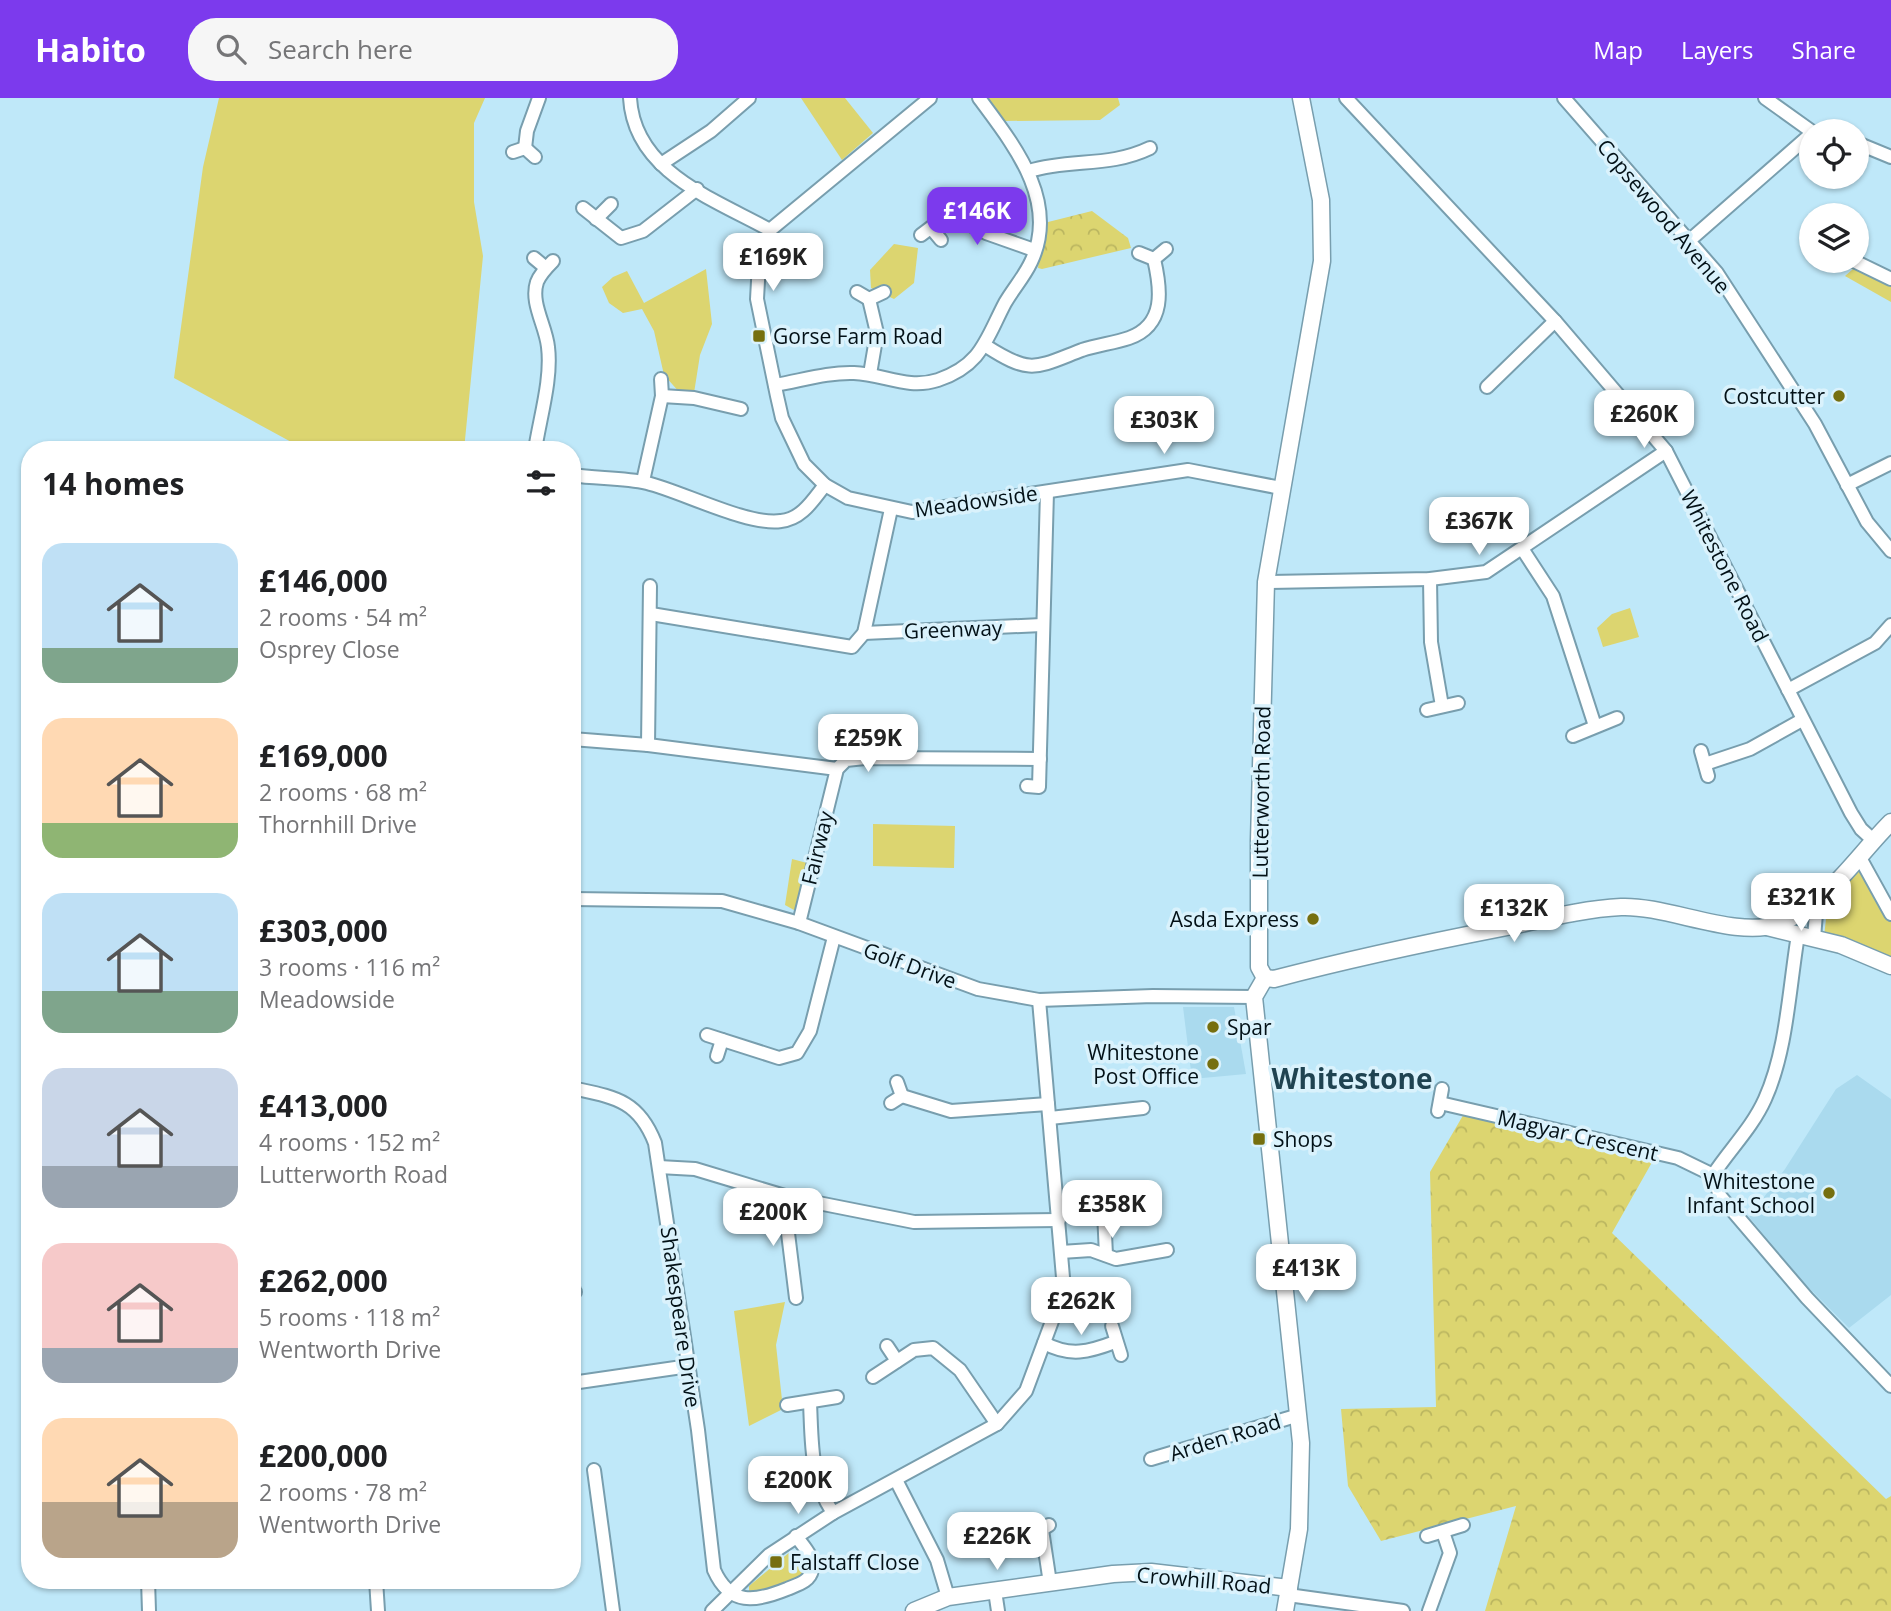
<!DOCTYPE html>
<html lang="en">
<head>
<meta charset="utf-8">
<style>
	body { margin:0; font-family:"Open Sans",sans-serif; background:#f6f6f6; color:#202124; height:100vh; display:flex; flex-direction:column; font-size:26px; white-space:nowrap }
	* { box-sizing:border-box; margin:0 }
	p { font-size:23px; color:#757577 }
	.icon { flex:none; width:38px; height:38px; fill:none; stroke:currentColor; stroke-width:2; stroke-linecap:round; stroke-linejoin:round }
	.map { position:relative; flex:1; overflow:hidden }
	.sheet { position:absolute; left:21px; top:343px; width:560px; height:1148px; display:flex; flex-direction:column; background:#fff; border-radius:28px; box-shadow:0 2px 5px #0004 }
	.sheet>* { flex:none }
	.fabs { position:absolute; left:1799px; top:21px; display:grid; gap:14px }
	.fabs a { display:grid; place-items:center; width:70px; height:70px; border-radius:50%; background:#fff; box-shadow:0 2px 5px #0004; font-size:35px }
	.price { position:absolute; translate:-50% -60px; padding:0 16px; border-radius:14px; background:#fff; color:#222; font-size:23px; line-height:46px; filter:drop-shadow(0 2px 4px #0008) }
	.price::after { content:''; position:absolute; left:50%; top:42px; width:21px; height:16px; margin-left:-10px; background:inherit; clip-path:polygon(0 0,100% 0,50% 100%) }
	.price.active { background:#7c3aed; color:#fff }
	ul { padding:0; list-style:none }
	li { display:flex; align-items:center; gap:21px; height:175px; padding:0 21px }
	li span { display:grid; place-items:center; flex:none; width:196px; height:140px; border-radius:21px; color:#555 }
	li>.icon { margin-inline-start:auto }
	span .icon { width:84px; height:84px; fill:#fffc; stroke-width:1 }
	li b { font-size:30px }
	h2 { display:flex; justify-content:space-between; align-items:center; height:84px; padding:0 21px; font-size:30px }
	header { display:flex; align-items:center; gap:42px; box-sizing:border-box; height:98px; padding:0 35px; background:#7c3aed; color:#fff }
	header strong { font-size:33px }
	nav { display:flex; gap:38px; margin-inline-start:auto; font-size:24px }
	.search { width:490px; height:63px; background:#f6f6f6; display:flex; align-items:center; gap:18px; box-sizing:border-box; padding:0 24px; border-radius:28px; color:#757577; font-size:26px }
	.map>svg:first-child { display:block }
</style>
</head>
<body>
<header>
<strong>Habito</strong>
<div class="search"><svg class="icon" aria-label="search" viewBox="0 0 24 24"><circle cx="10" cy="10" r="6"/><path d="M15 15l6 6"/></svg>Search here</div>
<nav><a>Map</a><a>Layers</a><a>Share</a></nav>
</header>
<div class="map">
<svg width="1891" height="1513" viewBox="0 0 1891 1513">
	<defs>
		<pattern id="forest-crowns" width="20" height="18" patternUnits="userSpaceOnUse" patternTransform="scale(1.75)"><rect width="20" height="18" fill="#dcd570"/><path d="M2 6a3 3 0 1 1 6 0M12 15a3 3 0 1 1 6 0" fill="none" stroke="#bbb660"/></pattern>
	</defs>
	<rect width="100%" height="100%" fill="#bfe8f9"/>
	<g fill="#aadaee">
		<path d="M 1183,909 L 1234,909 L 1246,976 L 1192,981 Z"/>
		<path d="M 1857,977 L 1891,1001 L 1891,1197 L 1849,1230 L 1803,1184 L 1749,1119 L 1785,1071 L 1836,991 Z"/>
	</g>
	<g fill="#dcd570">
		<path d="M 219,0 L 485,0 L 474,25 L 474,104 L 483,158 L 464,352 L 306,352 L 174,280 L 203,69 Z"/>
		<path d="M 801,0 L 845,0 L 873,35 L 842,62 Z"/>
		<path d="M 988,0 L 1118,0 L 1120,7 L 1100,22 L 1005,23 Z"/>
		<path d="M 894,146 L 918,150 L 914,185 L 894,201 L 871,190 L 870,172 Z"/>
		<path d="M 706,171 L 712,226 L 700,257 L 694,295 L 681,296 L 664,277 L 654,233 L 642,211 L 623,215 L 609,205 L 602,189 L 613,179 L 627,173 L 644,205 Z"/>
		<path d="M 1853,171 L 1866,172 L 1891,186 L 1891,204 L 1845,178 Z"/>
		<path d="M 1630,510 L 1639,539 L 1603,549 L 1597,530 L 1612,516 Z"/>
		<path d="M 873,726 L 955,728 L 954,770 L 873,768 Z"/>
		<path d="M 792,761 L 807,765 L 797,810 L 794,812 L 785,807 Z"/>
		<path d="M 1858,767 L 1891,820 L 1891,862 L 1869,849 L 1824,838 L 1828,805 Z"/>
		<path d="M 785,1204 L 776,1247 L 783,1311 L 749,1328 L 734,1213 Z"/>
		<path d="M 791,1453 L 804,1457 C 818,1482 777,1490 759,1498 L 749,1494 L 749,1488 Z"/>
	</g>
	<g fill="url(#forest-crowns)">
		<path d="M 1092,113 L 1128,140 L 1131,150 L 1042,171 L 1038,170 L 1044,125 Z"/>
		<path d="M 1465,1014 L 1655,1059 L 1612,1135 L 1886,1401 L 1891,1398 L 1891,1513 L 1485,1513 L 1516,1408 L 1381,1443 L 1348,1388 L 1341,1311 L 1436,1309 L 1430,1074 Z"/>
	</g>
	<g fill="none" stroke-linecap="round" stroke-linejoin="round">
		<defs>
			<g id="street">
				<path d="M 630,0 C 634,74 714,101 770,132"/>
				<path d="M 930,0 L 770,132 L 759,165 L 757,201 L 777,298 L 782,320 L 804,366 L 825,387 L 848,400 L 912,414 L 1188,372 L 1281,390"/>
				<path d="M 1346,0 L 1555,223 L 1666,353 L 1851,715 L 1861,731 L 1873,742"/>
				<path d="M 1564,0 L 1717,175 L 1815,326 L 1867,424 L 1891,453"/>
				<path d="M 1765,0 L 1811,33"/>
				<path d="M 1857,45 L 1891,59"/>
				<path d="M 525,50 L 527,33 L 539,0"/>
				<path d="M 513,54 L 525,50 L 535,59"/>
				<path d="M 661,66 L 711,33 L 749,0"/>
				<path d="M 1029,73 C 1072,60 1108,70 1150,50"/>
				<path d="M 583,110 L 621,140 L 643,133 L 697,91"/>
				<path d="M 596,121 L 611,106"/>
				<path d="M 931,130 L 941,142"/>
				<path d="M 921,137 L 941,122 L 953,118 L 986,135 L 1034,152"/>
				<path d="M 1690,142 L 1811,36"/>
				<path d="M 1139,155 L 1154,161 L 1166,151"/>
				<path d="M 534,160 L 546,170"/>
				<path d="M 1854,163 L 1891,181"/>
				<path d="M 857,194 L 869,201 L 884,194"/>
				<path d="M 869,201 L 877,235 L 870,276"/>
				<path d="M 986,248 C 1031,277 1035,270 1082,252 C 1097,247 1114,245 1129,240 C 1166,227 1161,191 1154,161"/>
				<path d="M 775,287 C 800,283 828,274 854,275 C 884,276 907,292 938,282 C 982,267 986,241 1005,205 C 1013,191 1024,179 1031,164 C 1060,103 1013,46 979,0"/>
				<path d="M 1487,289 L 1555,223"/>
				<path d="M 662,298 L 694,300 L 741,311"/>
				<path d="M 535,352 C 540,319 552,281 548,249 C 546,228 530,205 537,184 C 540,176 547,169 553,163"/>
				<path d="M 572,377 C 597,381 623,379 647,385 C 683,394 748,428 781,423 C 802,421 813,402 825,387"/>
				<path d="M 643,383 L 662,298 L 661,281"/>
				<path d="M 1847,387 L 1891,365"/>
				<path d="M 1523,452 L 1553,498 L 1595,628"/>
				<path d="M 1430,481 L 1431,544 L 1442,608"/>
				<path d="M 1266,484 L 1430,481 L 1486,474 L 1666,353"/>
				<path d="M 651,516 L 852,549 L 864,535 L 891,411"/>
				<path d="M 864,535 L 1042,527"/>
				<path d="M 1788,592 L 1875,545 L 1891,527"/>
				<path d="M 1427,612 L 1458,605"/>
				<path d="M 1573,638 L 1617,620"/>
				<path d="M 572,641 L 648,647 L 837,671"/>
				<path d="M 648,647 L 650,488"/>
				<path d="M 1701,653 L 1708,678"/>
				<path d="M 1705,666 L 1750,651 L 1802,622"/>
				<path d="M 1027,688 L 1039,689 L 1047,394"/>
				<path d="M 1859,758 L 1891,816"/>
				<path d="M 572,801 L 722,803 L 799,825 L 978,891 L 1039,902 L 1153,898 L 1254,899"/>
				<path d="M 799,825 L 837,671 L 846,662 L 865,660 L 1040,661"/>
				<path d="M 1798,837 C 1789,891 1787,952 1765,1001 C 1752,1030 1730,1051 1713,1077 L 1720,1098 L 1807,1200 L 1891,1288"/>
				<path d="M 1814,840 L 1817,803"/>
				<path d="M 707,937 L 779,960 L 797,955 L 810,933 L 834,839"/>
				<path d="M 717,958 L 722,942"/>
				<path d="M 572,990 C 613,999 638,1001 655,1045 L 698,1332 L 714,1472 C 730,1508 755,1504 787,1491 C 796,1487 810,1484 812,1472 C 815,1459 803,1448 796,1438"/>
				<path d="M 902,998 L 951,1013 L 1048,1006"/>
				<path d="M 891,1005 L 902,998 L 897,984"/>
				<path d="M 1440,1005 L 1678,1060 L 1713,1077"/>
				<path d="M 1438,1013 L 1442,991"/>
				<path d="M 1050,1020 L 1143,1010"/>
				<path d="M 659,1069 L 695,1071 L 788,1099 L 914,1124 L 1059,1122"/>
				<path d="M 788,1099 L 787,1127 L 796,1200"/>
				<path d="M 1104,1114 L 1106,1157"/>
				<path d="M 1061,1154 L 1091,1152 L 1116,1161 L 1167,1152"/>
				<path d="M 572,1194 L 575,1194"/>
				<path d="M 1112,1228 L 1121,1257"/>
				<path d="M 1044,1245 C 1070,1259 1089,1254 1115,1244"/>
				<path d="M 887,1248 L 897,1263"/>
				<path d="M 873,1279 L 914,1252 L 933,1250 L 960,1272 L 997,1326"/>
				<path d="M 572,1285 L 689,1268"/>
				<path d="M 810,1305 C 812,1345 810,1380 833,1415"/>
				<path d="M 787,1307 L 837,1299"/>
				<path d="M 1151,1361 L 1299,1317"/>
				<path d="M 594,1372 L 613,1513"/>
				<path d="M 896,1382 L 937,1462 L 948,1499"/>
				<path d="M 1042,1432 L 1050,1485"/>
				<path d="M 1427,1438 L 1463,1427"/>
				<path d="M 1027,1440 L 1049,1427"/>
				<path d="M 148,1482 L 149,1513"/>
				<path d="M 376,1482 L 378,1513"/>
				<path d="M 995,1493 L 998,1513"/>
				<path d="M 1288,1497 L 1403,1513"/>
				<path d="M 712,1513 L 769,1457 L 833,1415 L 997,1326 L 1026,1293 L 1064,1191 L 1039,902"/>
				<path d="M 1429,1513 L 1450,1455 L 1443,1434"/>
			</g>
			<g id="secondary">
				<path d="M 1767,829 L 1841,847 L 1891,868"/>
				<path d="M 1265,880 L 1259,869 L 1259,743 L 1266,484 L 1322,163 L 1321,102 L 1301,0"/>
				<path d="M 1265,880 L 1274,881 C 1350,861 1425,845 1502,830 C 1541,822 1581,811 1621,809 C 1667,807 1736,841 1778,826 C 1826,808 1856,759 1891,724"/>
				<path d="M 1265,880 L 1254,899 L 1301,1345 L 1299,1431 L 1285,1513"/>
				<path d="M 914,1513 L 948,1499 L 1113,1476 L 1151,1474 L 1289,1490"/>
			</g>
		</defs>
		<use href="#street" stroke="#789eae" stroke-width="16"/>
		<use href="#secondary" stroke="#789eae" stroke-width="19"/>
		<use href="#street" stroke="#fff" stroke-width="12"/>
		<use href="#secondary" stroke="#fff" stroke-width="16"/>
	</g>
	<g fill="#766f0f" stroke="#daf2fc" stroke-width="2.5">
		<rect x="752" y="231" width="14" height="14" rx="3.5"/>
		<circle cx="1839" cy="298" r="7"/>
		<circle cx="1313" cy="821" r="7"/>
		<circle cx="1213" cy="929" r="7"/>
		<circle cx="1213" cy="966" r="7"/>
		<rect x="1252" y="1034" width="14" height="14" rx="3.5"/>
		<circle cx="1829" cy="1095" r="7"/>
		<rect x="769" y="1457" width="14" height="14" rx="3.5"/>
	</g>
	<g text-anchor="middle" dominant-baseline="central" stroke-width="7" stroke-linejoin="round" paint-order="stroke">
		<g font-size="21" fill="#031117" stroke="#daf2fc">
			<text transform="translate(1664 118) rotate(50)">Copsewood Avenue</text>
			<text transform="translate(976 403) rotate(-8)">Meadowside</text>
			<text transform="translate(1725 468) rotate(63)">Whitestone Road</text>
			<text transform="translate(953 531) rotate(-2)">Greenway</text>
			<text transform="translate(1261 694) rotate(-89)">Lutterworth Road</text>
			<text transform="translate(817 750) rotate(-76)">Fairway</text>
			<text transform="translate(910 867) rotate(20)">Golf Drive</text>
			<text transform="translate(1578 1037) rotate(13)">Magyar Crescent</text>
			<text transform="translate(681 1219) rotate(82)">Shakespeare Drive</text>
			<text transform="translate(1225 1339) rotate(-17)">Arden Road</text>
			<text transform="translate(1204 1482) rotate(5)">Crowhill Road</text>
		</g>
		<g font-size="21" fill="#031117" stroke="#daf2fc" text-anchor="start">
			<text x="773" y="238">Gorse Farm Road</text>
			<text x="1825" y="298" text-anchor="end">Costcutter</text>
			<text x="1299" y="821" text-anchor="end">Asda Express</text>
			<text x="1227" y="929">Spar</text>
			<text x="1199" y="954" text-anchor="end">Whitestone<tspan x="1199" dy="24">Post Office</tspan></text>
			<text x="1273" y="1041">Shops</text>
			<text x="1815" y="1083" text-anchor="end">Whitestone<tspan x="1815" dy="24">Infant School</tspan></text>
			<text x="790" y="1464">Falstaff Close</text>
		</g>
		<g font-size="28" font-weight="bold" fill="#1f4351" stroke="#daf2fc">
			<text x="1352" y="980">Whitestone</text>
		</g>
	</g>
</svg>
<div class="fabs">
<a><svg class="icon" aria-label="locate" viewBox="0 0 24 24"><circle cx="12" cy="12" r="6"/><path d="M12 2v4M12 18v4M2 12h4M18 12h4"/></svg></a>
<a><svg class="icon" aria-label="layers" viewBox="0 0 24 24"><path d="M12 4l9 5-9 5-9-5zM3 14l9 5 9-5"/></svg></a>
</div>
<b class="price active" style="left:977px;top:149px">£146K</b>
<b class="price" style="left:773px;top:195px">£169K</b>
<b class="price" style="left:1644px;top:352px">£260K</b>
<b class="price" style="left:1164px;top:358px">£303K</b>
<b class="price" style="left:1479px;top:459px">£367K</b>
<b class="price" style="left:868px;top:676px">£259K</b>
<b class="price" style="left:1801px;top:835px">£321K</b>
<b class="price" style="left:1514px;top:846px">£132K</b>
<b class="price" style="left:1112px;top:1142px">£358K</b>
<b class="price" style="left:773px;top:1150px">£200K</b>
<b class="price" style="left:1306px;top:1206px">£413K</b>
<b class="price" style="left:1081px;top:1239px">£262K</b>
<b class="price" style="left:798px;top:1418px">£200K</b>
<b class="price" style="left:997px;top:1474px">£226K</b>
<section class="sheet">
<h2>14 homes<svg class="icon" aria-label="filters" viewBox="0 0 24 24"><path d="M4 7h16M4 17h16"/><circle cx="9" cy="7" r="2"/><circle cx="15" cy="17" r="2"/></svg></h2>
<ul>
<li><span style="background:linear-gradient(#bfe0f5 75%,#7fa58c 0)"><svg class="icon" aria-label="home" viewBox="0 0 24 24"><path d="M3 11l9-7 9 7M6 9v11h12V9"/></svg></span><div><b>£146,000</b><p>2 rooms · 54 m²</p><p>Osprey Close</p></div></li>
<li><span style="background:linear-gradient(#ffd9b3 75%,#8fb573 0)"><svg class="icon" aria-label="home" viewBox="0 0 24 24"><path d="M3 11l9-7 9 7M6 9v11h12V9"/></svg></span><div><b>£169,000</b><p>2 rooms · 68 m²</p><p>Thornhill Drive</p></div></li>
<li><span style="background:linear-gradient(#bfe0f5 70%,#7fa58c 0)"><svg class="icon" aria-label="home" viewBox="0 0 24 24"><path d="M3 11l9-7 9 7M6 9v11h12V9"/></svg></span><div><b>£303,000</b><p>3 rooms · 116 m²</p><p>Meadowside</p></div></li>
<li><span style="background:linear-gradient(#c9d6e8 70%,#9aa5b1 0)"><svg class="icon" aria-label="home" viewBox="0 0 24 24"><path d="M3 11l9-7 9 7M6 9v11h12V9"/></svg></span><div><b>£413,000</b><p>4 rooms · 152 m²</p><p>Lutterworth Road</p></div></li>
<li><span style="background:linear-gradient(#f6c9c9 75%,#9aa5b1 0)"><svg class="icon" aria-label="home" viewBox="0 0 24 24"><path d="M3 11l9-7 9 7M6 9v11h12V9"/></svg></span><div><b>£262,000</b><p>5 rooms · 118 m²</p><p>Wentworth Drive</p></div></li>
<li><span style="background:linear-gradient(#ffd9b3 60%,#b9a48a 0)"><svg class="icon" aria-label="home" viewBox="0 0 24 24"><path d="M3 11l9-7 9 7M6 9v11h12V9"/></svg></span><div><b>£200,000</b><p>2 rooms · 78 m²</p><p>Wentworth Drive</p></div></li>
</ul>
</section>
</div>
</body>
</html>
